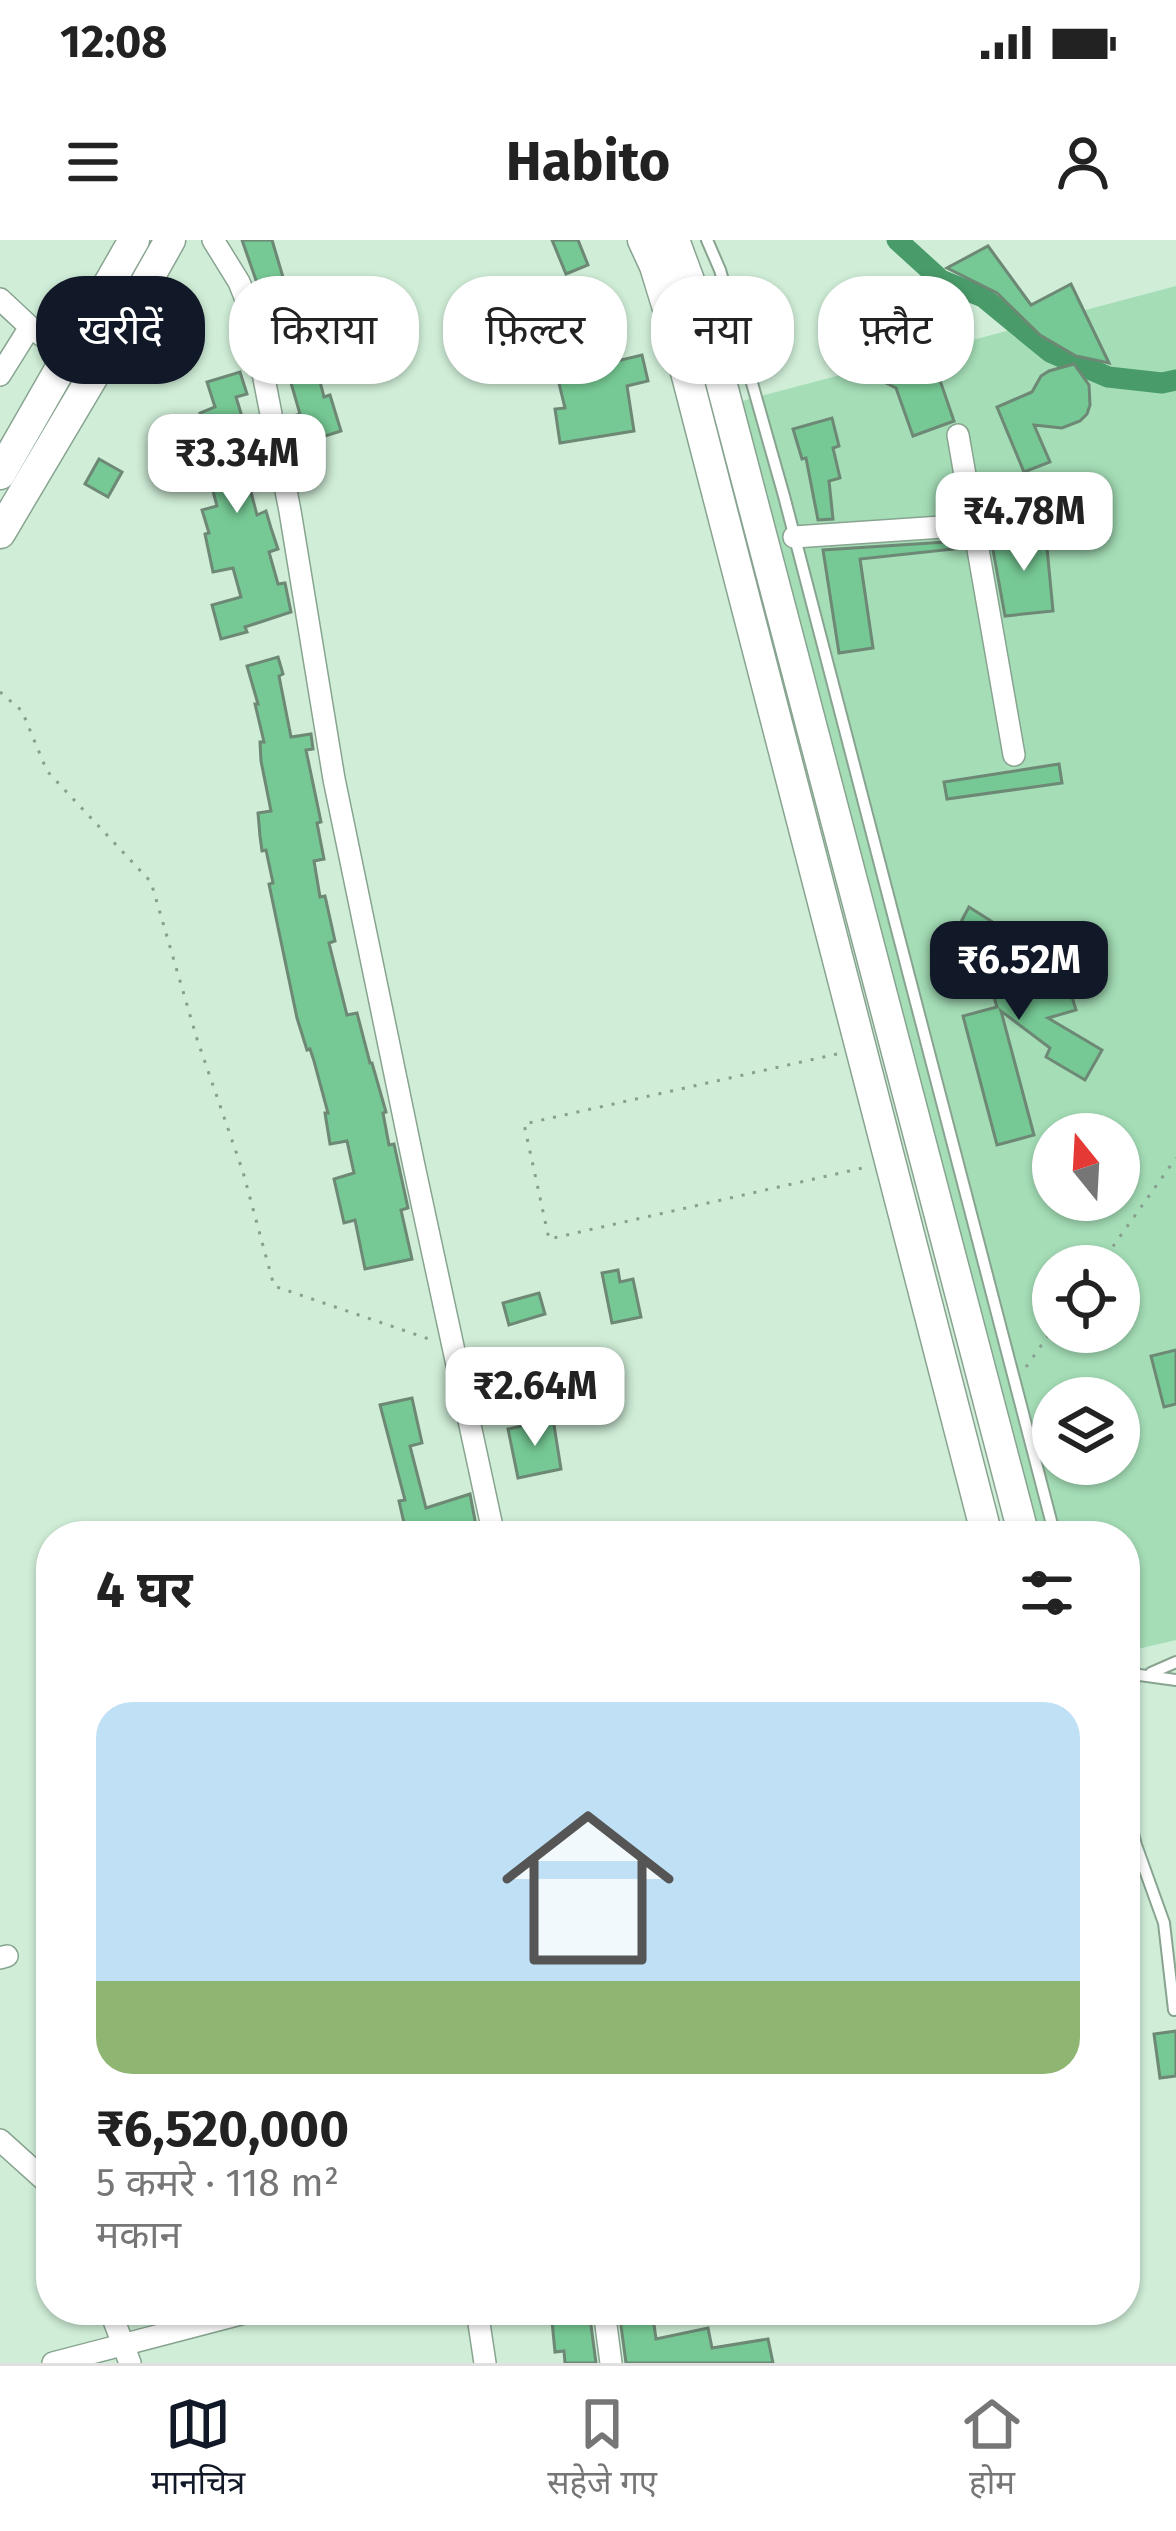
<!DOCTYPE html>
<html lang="hi">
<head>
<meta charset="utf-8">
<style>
	body { margin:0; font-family:"Fira Sans","Noto Sans Devanagari",sans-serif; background:#f2f2f2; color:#222; height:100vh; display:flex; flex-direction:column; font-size:45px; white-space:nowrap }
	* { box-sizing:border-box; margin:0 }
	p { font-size:39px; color:#767676 }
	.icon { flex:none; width:66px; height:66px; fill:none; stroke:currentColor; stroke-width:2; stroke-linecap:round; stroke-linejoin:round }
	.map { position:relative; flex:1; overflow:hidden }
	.sheet { position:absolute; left:36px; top:1281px; width:1104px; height:804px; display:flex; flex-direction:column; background:#fff; border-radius:48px; box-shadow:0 3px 9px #0004 }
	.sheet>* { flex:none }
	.guide { position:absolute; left:36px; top:36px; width:1104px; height:108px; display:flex; gap:24px }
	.needle { width:78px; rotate:342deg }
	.controls { position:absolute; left:1032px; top:873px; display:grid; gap:24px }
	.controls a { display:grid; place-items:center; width:108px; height:108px; border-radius:50%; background:#fff; box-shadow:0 3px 9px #0004; font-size:60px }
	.price { position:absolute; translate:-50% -102px; padding:0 27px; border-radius:24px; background:#fff; color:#222; font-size:39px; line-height:78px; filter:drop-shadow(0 3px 6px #0008) }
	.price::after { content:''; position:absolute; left:50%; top:72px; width:36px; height:27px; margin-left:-18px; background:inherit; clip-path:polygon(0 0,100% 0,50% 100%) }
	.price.current { background:#111827; color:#fff }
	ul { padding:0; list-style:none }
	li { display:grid; align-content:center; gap:24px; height:636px; padding:0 60px }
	li span { display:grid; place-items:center; height:372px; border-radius:36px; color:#555 }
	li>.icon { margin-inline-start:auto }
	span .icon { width:216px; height:216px; fill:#fffc; stroke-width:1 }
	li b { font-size:51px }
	h2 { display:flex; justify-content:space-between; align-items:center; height:144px; padding:0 60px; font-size:51px }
	.pill { padding:0 42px; border-radius:48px; background:#fff; box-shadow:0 3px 9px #0004; font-size:42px; line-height:108px }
	.pill.current { background:#111827; color:#fff }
	.status { display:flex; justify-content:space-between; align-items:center; height:84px; padding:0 60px; background:#fff; direction:ltr }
	.status svg { height:33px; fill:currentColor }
	header { display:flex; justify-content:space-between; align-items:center; height:156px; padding:0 60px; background:#fff; font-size:54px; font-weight:700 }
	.dock { display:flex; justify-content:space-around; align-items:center; height:168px; border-top:3px solid #e0e0e0; background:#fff; font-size:33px; color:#767676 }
	.dock a { display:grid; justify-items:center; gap:6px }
	.dock .current { color:#111827 }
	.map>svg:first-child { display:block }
</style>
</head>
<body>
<div class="status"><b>12:08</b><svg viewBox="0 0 49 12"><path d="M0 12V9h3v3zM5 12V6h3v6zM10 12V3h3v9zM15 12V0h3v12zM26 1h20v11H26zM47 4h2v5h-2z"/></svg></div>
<header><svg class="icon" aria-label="menu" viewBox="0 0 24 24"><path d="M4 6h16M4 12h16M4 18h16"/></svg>Habito<svg class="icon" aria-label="person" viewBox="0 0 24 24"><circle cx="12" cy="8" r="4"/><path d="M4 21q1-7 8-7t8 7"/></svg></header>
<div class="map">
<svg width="1176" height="2123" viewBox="0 0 1176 2123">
	<rect width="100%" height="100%" fill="#cfedd7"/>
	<path fill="#a4ddb6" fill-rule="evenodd" d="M 1176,46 L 1176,1400 L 1125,1412 L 1125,1296 L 1024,1296 L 727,165 ZM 1053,894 L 1119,894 L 1119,960 L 1053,960 ZM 1053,1026 L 1119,1026 L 1119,1092 L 1053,1092 ZM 1053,1158 L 1119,1158 L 1119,1224 L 1053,1224 Z"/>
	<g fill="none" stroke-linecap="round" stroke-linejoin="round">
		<path stroke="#499b69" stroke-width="21" d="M 897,0 L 941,40 L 983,57 L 1050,112 L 1108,137 L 1162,143 L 1176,140"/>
	</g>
	<g fill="#76c994" stroke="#6d8875" stroke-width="3">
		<path d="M 242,0 L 272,0 L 288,54 L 279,57 L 289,91 L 271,96 L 266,69 Z"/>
		<path d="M 552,0 L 578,0 L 588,25 L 566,34 Z"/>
		<path d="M 988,6 L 1031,65 L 1071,44 L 1109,123 L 1076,116 L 1040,95 L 997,53 L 947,28 Z"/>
		<path d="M 768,47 L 781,82 L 754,92 L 741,56 Z"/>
		<path d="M 882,110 L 916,125 L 933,120 L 954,181 L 913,196 L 896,148 L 870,135 Z"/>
		<path d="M 642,115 L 648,141 L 627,146 L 634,191 L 560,203 L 555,169 L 565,168 L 557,135 Z"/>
		<path d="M 315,122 L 324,157 L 330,155 L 341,191 L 293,206 L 287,178 L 300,174 L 287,129 Z"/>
		<path d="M 1074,124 L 1089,145 L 1090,165 L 1087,174 L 1080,181 L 1062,188 L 1034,185 L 1050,222 L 1024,232 L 997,167 L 1032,152 L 1041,136 L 1049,131 Z"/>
		<path d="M 240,132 L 247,154 L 236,157 L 255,219 L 243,222 L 257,275 L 266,271 L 271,288 L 278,309 L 269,312 L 278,344 L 285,343 L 291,372 L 245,387 L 247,392 L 221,399 L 212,365 L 241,357 L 233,328 L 213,332 L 205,294 L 209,293 L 202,270 L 217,266 L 209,236 L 190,242 L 184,222 L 213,213 L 200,173 L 215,167 L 207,142 Z"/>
		<path d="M 832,178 L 839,206 L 833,208 L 840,238 L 829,241 L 833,279 L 818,280 L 806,218 L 802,219 L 793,189 Z"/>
		<path d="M 99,219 L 122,232 L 108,257 L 85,244 Z"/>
		<path d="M 1045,287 L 1053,371 L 1005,376 L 991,299 L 1033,296 Z"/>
		<path d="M 961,301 L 963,308 L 860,319 L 873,408 L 839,413 L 823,310 Z"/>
		<path d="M 278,417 L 283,434 L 279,436 L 291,497 L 311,494 L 313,509 L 306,510 L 321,582 L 317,583 L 324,619 L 314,621 L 320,657 L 325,656 L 335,701 L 329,703 L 347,775 L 357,773 L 370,823 L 372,823 L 386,872 L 383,873 L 389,905 L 394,904 L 408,968 L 401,970 L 412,1019 L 365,1029 L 355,980 L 344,983 L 334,939 L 354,933 L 347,901 L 330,904 L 325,873 L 328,873 L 314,821 L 310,809 L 307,810 L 297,778 L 269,644 L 273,643 L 266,610 L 262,611 L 260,596 L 258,573 L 271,571 L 261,521 L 260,502 L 264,502 L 255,464 L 258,464 L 247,426 Z"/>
		<path d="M 1059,524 L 1062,543 L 947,559 L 944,542 Z"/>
		<path d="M 969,667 L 1013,695 L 1010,701 L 1040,716 L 1058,711 L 1076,770 L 1048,778 L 1102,810 L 1085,840 L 1046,817 L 1050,808 L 1001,771 L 1034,895 L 997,905 L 963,776 L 997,767 L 986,731 L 1009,725 L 954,695 Z"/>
		<path d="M 618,1030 L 620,1042 L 633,1039 L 641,1077 L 612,1083 L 602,1033 Z"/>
		<path d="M 539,1053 L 545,1074 L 509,1085 L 503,1063 Z"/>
		<path d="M 1176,1110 L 1176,1164 L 1164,1167 L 1151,1116 Z"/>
		<path d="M 412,1158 L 422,1203 L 410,1206 L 426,1268 L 470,1254 L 478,1296 L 437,1296 L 435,1288 L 407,1296 L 399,1261 L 405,1260 L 380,1165 Z"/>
		<path d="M 553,1179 L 561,1229 L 518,1238 L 508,1189 Z"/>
		<path d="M 1176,1791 L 1176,1836 L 1160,1838 L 1154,1794 Z"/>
		<path d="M 560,2070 L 589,2070 L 596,2123 L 565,2123 L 564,2111 L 555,2112 L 551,2071 Z"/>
		<path d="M 652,2070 L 656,2099 L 708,2088 L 712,2108 L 768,2099 L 773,2123 L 626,2123 L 619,2071 Z"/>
	</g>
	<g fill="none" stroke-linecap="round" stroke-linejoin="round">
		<defs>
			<g id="lane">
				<path d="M 707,0 L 720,30 L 784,256 L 1055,1296"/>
				<path d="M 1125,1433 L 1176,1440"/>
				<path d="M 1151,1433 L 1176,1422"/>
				<path d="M 1125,1563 L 1136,1605 L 1164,1683 L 1174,1770"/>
			</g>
			<g id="street">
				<path d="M 213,0 L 239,42 L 251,72 L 290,271 L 334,539 L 414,926 L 494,1296"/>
				<path d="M 0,59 L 30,87 L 0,135"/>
				<path d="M 30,87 L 69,115"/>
				<path d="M 958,195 L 1014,515"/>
				<path d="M 794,297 L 1031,281"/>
				<path d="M 0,1718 L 7,1716"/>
				<path d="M 0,1900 L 51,1946"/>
				<path d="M 110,2070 L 130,2123"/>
				<path d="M 477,2070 L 485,2123"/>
				<path d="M 604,2070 L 611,2123"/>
				<path d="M 53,2123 L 256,2070"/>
			</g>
			<g id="secondary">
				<path d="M 643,0 L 655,26 L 678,101 L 987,1296"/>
				<path d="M 674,0 L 708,92 L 1024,1296"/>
				<path d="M 0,234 L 134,0"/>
				<path d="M 0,293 L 99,126 L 170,0"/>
			</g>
		</defs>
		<use href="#lane" stroke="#88a490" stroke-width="14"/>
		<use href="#street" stroke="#88a490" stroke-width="24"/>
		<use href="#secondary" stroke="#88a490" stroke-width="33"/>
		<g stroke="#889e8e" stroke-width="3" stroke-dasharray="3 9" stroke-linecap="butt">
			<path d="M 0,452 L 22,471 L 47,531 L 151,642 L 197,799 L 243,932 L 274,1046 L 429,1099"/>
			<path d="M 837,814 L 524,884 L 549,999 L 867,927"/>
			<path d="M 1099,1026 L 1176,918"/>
			<path d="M 1026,1127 L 1053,1089"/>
			<path d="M 786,1296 L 834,1287 L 836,1296"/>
		</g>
		<use href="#lane" stroke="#fff" stroke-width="10"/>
		<use href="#street" stroke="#fff" stroke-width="21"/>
		<use href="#secondary" stroke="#fff" stroke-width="30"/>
	</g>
</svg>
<div class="controls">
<a><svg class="needle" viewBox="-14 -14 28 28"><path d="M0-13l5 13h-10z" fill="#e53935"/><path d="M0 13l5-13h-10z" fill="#767676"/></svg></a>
<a><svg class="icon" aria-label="locate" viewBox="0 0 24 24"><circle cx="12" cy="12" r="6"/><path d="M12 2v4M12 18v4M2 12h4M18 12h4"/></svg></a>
<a><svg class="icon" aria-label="layers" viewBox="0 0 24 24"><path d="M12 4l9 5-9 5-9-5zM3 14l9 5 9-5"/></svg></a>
</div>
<b class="price" style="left:237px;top:276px">₹3.34M</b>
<b class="price" style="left:1024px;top:334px">₹4.78M</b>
<b class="price current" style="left:1019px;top:783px">₹6.52M</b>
<b class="price" style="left:535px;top:1209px">₹2.64M</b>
<div class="guide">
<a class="pill current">खरीदें</a>
<a class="pill">किराया</a>
<a class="pill">फ़िल्टर</a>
<a class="pill">नया</a>
<a class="pill">फ़्लैट</a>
</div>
<section class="sheet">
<h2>4 घर<svg class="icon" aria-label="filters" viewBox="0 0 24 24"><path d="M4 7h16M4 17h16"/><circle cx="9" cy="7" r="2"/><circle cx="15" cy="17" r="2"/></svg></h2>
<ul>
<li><span style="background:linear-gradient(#bfe0f5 75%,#8fb573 0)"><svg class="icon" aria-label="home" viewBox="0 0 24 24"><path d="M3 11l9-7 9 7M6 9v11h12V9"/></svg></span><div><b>₹6,520,000</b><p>5 कमरे · 118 m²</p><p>मकान</p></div></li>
</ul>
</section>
</div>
<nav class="dock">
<a class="current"><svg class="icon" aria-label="map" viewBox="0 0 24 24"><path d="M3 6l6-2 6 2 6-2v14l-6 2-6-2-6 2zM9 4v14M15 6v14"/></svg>मानचित्र</a>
<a><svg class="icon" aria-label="saved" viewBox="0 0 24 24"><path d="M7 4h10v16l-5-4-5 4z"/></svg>सहेजे गए</a>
<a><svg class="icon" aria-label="home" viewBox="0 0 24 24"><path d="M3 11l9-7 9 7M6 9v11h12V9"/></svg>होम</a>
</nav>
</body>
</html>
